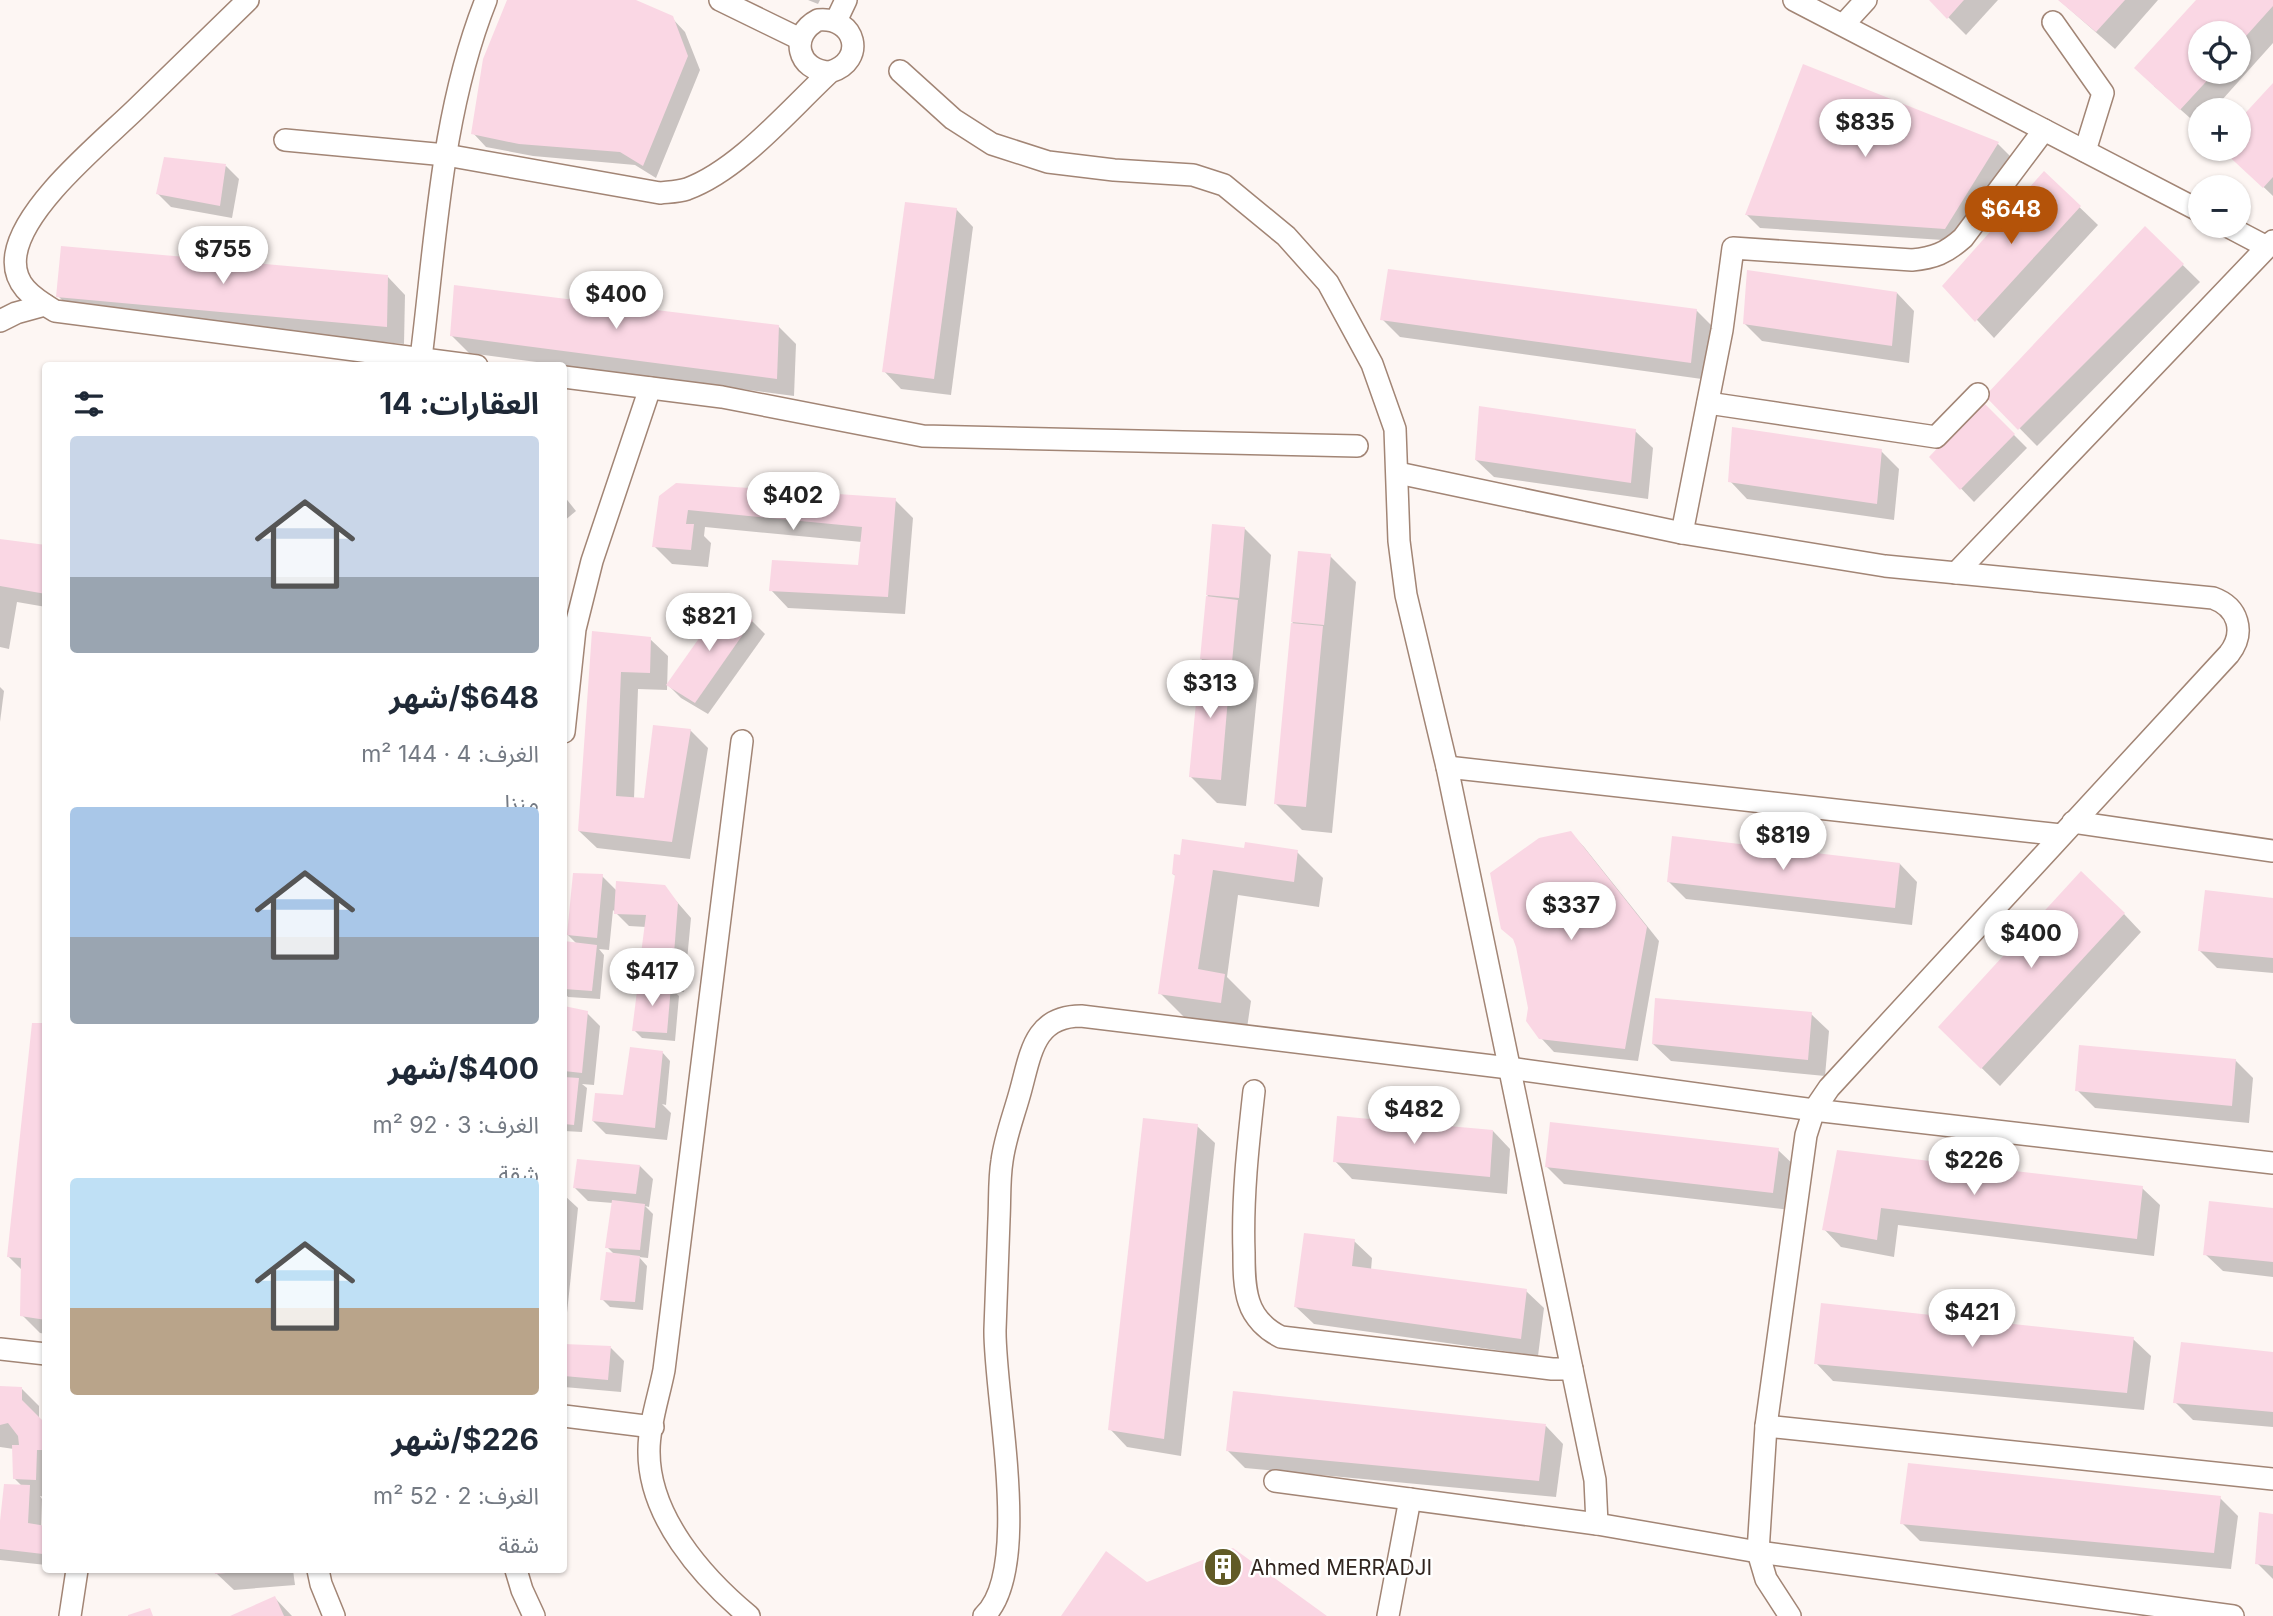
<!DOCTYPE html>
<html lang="ar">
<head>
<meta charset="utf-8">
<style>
	body { margin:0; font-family:Inter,"Noto Sans Arabic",sans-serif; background:#f6f6f7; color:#1f2937; direction:rtl; height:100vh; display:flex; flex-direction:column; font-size:26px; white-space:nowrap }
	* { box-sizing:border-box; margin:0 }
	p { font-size:23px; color:#747a83 }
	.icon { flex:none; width:38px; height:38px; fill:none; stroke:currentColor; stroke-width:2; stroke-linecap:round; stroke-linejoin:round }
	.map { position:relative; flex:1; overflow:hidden; direction:ltr }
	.panel { position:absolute; left:42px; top:362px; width:525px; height:1211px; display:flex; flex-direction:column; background:#fff; border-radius:7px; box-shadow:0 2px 5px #0004; direction:rtl }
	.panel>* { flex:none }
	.fabs { position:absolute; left:2188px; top:21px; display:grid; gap:14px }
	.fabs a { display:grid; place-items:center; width:63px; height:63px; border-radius:50%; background:#fff; box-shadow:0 2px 5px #0004; font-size:35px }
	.price { position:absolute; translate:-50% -60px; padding:0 16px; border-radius:24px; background:#fff; color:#222; font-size:23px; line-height:46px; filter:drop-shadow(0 2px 4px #0008) }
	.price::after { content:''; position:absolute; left:50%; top:42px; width:21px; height:16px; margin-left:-10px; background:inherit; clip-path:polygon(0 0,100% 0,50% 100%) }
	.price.active { background:#b45309; color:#fff }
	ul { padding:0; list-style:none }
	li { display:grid; align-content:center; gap:14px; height:371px; padding:0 28px }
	li span { display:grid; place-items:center; height:217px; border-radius:7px; color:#555 }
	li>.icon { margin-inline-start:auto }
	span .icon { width:126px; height:126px; fill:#fffc; stroke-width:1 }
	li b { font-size:30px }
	h2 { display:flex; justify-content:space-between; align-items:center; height:84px; padding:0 28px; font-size:30px }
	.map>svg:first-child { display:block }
</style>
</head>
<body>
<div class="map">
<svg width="2273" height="1616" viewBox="0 0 2273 1616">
	<rect width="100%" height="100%" fill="#fdf6f3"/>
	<g fill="#0003" fill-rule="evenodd">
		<path d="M 509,0 L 632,0 L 672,18 L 685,32 L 700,70 L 656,178 L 635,165 L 533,156 L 486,147 L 473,133 Z"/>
		<path d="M 808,0 L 820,0 L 818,4 Z"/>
		<path d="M 1931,0 L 1998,0 L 1966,35 Z"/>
		<path d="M 2059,0 L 2158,0 L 2115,49 Z"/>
		<path d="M 2198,0 L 2273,0 L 2273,43 L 2213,110 L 2200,110 L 2199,126 L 2154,86 ZM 2200,33 L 2238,33 L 2238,72 L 2200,72 Z"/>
		<path d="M 1804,66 L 1998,144 L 2011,157 L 1958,241 L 1760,228 L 1747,215 Z"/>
		<path d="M 2273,85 L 2273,196 L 2224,149 L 2238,149 Z"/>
		<path d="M 226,166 L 239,179 L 232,218 L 171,207 L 158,194 Z"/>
		<path d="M 2044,173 L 2098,225 L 1994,338 L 1945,286 Z"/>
		<path d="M 956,209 L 973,227 L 951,395 L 901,389 L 884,371 Z"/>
		<path d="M 2145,228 L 2200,282 L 2037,446 L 1988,396 Z"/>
		<path d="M 388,277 L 405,295 L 404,344 L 76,314 L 58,296 Z"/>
		<path d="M 1897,293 L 1914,311 L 1909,363 L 1762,341 L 1745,324 Z"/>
		<path d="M 1696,310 L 1714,328 L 1709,380 L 1400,337 L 1382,319 Z"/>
		<path d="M 778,326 L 796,344 L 794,396 L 469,353 L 452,336 Z"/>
		<path d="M 1982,403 L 2027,448 L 1974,502 L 1931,457 Z"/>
		<path d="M 1635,431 L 1653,448 L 1648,499 L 1494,477 L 1476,460 Z"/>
		<path d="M 1881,451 L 1899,469 L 1894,520 L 1747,499 L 1730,481 Z"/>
		<path d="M 564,496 L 576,511 L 564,521 Z"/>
		<path d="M 660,497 L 895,500 L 913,518 L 905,614 L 788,608 L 771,590 L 859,567 L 862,542 L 705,527 L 704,536 L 711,543 L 708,567 L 672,564 L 654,546 Z"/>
		<path d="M 1214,526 L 1244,528 L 1271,555 L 1246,806 L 1217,803 L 1191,777 Z"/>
		<path d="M 0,541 L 46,547 L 46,607 L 17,602 L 9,649 L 0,647 Z"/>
		<path d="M 1299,553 L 1330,556 L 1356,582 L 1332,833 L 1302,830 L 1276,804 Z"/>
		<path d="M 752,621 L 765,634 L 708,714 L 681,698 L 668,685 Z"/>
		<path d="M 593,633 L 650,639 L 668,656 L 667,690 L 638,689 L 634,799 L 646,800 L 690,730 L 708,748 L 690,859 L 597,848 L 579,831 Z"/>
		<path d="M 0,687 L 4,691 L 0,722 Z"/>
		<path d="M 1571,833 L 1584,847 L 1659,941 L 1638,1061 L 1554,1052 L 1541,1038 Z"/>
		<path d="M 1246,850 L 1297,852 L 1323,878 L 1319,907 L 1238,895 L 1227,977 L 1251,1001 L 1247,1028 L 1187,1020 L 1160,993 L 1177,877 L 1173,874 Z"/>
		<path d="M 1900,864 L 1917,882 L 1912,925 L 1686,899 L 1669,882 Z"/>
		<path d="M 602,876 L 617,891 L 664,887 L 691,918 L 684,992 L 674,991 L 679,996 L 675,1041 L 642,1038 L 634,1030 L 650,986 L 640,976 L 646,927 L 629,926 L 613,910 L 609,950 L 599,949 L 604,955 L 600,999 L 568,997 L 564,992 L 565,943 L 578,945 L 568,935 Z"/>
		<path d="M 2273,899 L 2273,973 L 2217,968 L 2199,950 Z"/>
		<path d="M 2124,914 L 2141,932 L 2000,1086 L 1940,1027 Z"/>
		<path d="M 564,1008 L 587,1013 L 600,1026 L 594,1085 L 582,1084 L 587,1088 L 582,1132 L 564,1131 Z"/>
		<path d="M 1811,1014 L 1829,1031 L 1825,1076 L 1671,1061 L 1653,1044 Z"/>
		<path d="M 46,1025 L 46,1334 L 40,1333 L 22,1315 L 23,1271 L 8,1256 Z"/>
		<path d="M 662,1052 L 670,1061 L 666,1105 L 662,1104 L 671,1113 L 667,1140 L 606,1134 L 593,1121 L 628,1097 Z"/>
		<path d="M 2235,1060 L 2253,1078 L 2249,1123 L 2095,1108 L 2077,1090 Z"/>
		<path d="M 1197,1126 L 1215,1143 L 1181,1456 L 1127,1447 L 1110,1429 Z"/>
		<path d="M 1493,1131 L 1510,1149 L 1507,1194 L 1352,1179 L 1335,1161 Z"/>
		<path d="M 1778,1150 L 1796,1167 L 1790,1210 L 1564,1184 L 1547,1167 Z"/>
		<path d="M 1838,1152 L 2142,1188 L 2160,1205 L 2154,1256 L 1898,1225 L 1894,1257 L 1841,1247 L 1824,1229 Z"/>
		<path d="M 640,1166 L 653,1179 L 649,1207 L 645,1206 L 653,1214 L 648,1258 L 639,1257 L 647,1266 L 643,1310 L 610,1307 L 602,1299 L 615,1255 L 607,1247 L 613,1203 L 588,1201 L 575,1188 Z"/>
		<path d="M 564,1195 L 578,1208 L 567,1313 L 564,1313 Z"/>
		<path d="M 2273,1210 L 2273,1277 L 2223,1271 L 2205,1254 Z"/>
		<path d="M 1354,1241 L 1372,1258 L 1371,1270 L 1526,1291 L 1544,1308 L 1538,1356 L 1314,1324 L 1296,1307 Z"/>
		<path d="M 2133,1339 L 2151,1356 L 2144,1410 L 1833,1381 L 1816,1363 Z"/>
		<path d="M 564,1345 L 611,1348 L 624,1361 L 621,1392 L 564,1387 Z"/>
		<path d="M 2273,1354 L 2273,1427 L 2193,1420 L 2175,1402 Z"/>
		<path d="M 22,1389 L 39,1406 L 39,1419 L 46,1426 L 46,1497 L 40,1496 L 42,1499 L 41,1527 L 46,1528 L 46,1565 L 0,1560 L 0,1522 L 22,1486 L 15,1479 L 14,1449 L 0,1447 L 0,1405 Z"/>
		<path d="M 1546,1426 L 1563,1444 L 1556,1497 L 1245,1468 L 1228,1451 Z"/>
		<path d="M 2220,1498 L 2238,1516 L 2231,1569 L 1920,1541 L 1902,1523 Z"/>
		<path d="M 2273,1515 L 2273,1579 L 2257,1563 Z"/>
		<path d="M 216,1570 L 293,1570 L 295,1585 L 234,1590 L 216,1573 Z"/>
		<path d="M 275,1598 L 292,1616 L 234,1616 Z"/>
	</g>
	<g fill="#fad7e4">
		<path d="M 507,0 L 636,0 L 673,16 L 688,56 L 643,166 L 620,152 L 519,144 L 471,134 L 483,59 Z"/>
		<path d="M 1929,0 L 1964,0 L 1947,19 Z"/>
		<path d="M 2058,0 L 2125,0 L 2096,32 Z"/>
		<path d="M 2196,0 L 2273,0 L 2273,6 L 2238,45 L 2238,33 L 2200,33 L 2200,72 L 2215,72 L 2180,110 L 2134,68 Z"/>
		<path d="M 1803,64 L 1999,142 L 1945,229 L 1745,215 Z"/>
		<path d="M 2273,83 L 2273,177 L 2263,188 L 2221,149 L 2238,149 L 2238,121 Z"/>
		<path d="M 164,157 L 226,164 L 220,206 L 156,194 Z"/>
		<path d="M 2044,171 L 2081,206 L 1975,322 L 1942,286 Z"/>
		<path d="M 905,202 L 957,208 L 934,379 L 882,372 Z"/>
		<path d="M 2145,226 L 2184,264 L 2018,430 L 1985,396 Z"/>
		<path d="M 61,246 L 388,275 L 387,327 L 56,297 Z"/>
		<path d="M 1388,269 L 1697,309 L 1691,363 L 1380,320 Z"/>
		<path d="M 1747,270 L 1897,292 L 1892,346 L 1743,324 Z"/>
		<path d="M 454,285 L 779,325 L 777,379 L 450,336 Z"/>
		<path d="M 1982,401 L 2015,434 L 1960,490 L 1929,457 Z"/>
		<path d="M 1479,406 L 1636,429 L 1631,483 L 1475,460 Z"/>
		<path d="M 1732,427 L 1882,449 L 1877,504 L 1728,482 Z"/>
		<path d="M 676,483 L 896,498 L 888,597 L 769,591 L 772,560 L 858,565 L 862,527 L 688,510 L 686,524 L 694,524 L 691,550 L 652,547 L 659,496 Z"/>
		<path d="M 1212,524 L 1245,527 L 1239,598 L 1206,595 Z"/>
		<path d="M 0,539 L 46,545 L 46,594 L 0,586 Z"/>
		<path d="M 1298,551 L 1331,554 L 1324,625 L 1291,622 Z"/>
		<path d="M 1206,596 L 1238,600 L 1232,662 L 1200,659 Z"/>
		<path d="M 724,603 L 753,620 L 695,703 L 666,685 Z"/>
		<path d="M 1291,623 L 1323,626 L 1306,807 L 1274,804 Z"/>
		<path d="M 592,631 L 651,637 L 650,673 L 621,672 L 616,796 L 644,798 L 653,725 L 691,729 L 672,842 L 578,831 Z"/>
		<path d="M 1200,660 L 1231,663 L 1221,780 L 1189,777 Z"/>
		<path d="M 1571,831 L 1647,927 L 1625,1049 L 1539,1039 L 1526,1021 L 1528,1008 L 1516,947 L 1513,939 L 1501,929 L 1490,873 L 1539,838 Z"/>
		<path d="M 1672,836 L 1900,863 L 1895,908 L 1667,882 Z"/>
		<path d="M 1182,839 L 1244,848 L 1245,842 L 1298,850 L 1294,882 L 1213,870 L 1198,969 L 1225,974 L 1221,1003 L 1158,994 L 1175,875 L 1172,874 L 1174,854 L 1180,855 Z"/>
		<path d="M 2081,871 L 2125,913 L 1981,1069 L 1938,1027 Z"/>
		<path d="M 573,873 L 603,874 L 597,938 L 567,935 Z"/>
		<path d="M 616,881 L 665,885 L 678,903 L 672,979 L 638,977 L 646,915 L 614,914 Z"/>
		<path d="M 2205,890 L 2273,898 L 2273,958 L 2198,951 Z"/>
		<path d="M 564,941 L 597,945 L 592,991 L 564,989 Z"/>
		<path d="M 638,983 L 671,986 L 667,1033 L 632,1031 Z"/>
		<path d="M 1655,998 L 1812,1012 L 1808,1060 L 1652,1044 Z"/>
		<path d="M 564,1006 L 588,1011 L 582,1073 L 564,1071 Z"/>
		<path d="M 32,1023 L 46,1023 L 46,1320 L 20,1316 L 21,1258 L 7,1257 Z"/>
		<path d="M 2079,1045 L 2236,1059 L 2232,1106 L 2075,1091 Z"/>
		<path d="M 630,1047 L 663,1051 L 655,1128 L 592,1121 L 595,1093 L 623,1095 Z"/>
		<path d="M 564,1077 L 579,1078 L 574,1125 L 564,1124 Z"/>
		<path d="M 1337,1116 L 1493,1130 L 1490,1177 L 1333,1162 Z"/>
		<path d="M 1143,1118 L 1198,1124 L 1164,1439 L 1108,1430 Z"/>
		<path d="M 1550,1122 L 1779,1148 L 1773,1193 L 1545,1167 Z"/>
		<path d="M 1837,1150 L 2143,1186 L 2137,1239 L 1881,1208 L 1877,1240 L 1822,1230 Z"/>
		<path d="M 577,1159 L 640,1165 L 636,1194 L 573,1188 Z"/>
		<path d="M 612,1200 L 645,1204 L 640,1250 L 605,1248 Z"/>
		<path d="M 2209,1201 L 2273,1208 L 2273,1262 L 2203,1255 Z"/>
		<path d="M 1304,1233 L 1355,1239 L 1352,1266 L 1527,1289 L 1521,1339 L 1294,1307 Z"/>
		<path d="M 606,1252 L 640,1256 L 635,1302 L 600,1300 Z"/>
		<path d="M 1821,1303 L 2134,1337 L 2127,1393 L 1814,1364 Z"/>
		<path d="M 2181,1342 L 2273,1352 L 2273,1412 L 2173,1403 Z"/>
		<path d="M 564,1344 L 611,1346 L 608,1380 L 564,1376 Z"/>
		<path d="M 0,1386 L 22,1387 L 22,1400 L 46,1424 L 46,1450 L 37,1450 L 36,1480 L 13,1479 L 12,1445 L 19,1445 L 18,1436 L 8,1423 L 0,1425 Z"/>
		<path d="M 1233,1391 L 1546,1424 L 1539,1481 L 1226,1451 Z"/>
		<path d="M 1908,1463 L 2221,1496 L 2214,1553 L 1900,1524 Z"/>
		<path d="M 4,1484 L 30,1485 L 28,1523 L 46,1526 L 43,1554 L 0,1549 L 0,1521 Z"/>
		<path d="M 2259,1512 L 2273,1514 L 2273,1566 L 2255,1564 Z"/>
		<path d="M 1233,1548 L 1327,1616 L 1061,1616 L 1106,1551 L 1147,1582 Z"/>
		<path d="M 214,1570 L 237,1570 L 237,1572 L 215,1574 Z"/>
		<path d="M 275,1596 L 284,1616 L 230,1616 Z"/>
		<path d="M 150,1608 L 153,1616 L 128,1616 L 128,1615 Z"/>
	</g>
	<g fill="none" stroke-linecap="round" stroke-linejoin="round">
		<defs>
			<g id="minor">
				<path d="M 248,0 C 211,36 174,72 137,108 C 101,143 24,205 16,254 C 11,284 33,298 55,311 L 477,366"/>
				<path d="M 720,0 L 800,39"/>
				<path d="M 1794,0 L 2200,211"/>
				<path d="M 836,21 L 846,0"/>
				<path d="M 2053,22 L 2103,93 L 2085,151"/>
				<path d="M 1844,24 L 1866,0"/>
				<path d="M 900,71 L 953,119 L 992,144 L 1048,162 L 1114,170 L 1193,175 L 1224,185 L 1286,236 L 1328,283 L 1372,364 L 1395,429 L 1399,541 L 1406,595 L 1447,767 L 1595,1480 L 1597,1524"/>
				<path d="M 285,140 L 446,155 L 660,193 C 668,192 678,192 687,189 C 739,170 789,110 830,72 C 867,61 856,16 818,20 C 789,35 797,71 830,72"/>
				<path d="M 2227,226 L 2267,247"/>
				<path d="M 0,321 L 16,313 L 45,305"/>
				<path d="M 421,358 C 436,239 441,113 486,0"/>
				<path d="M 564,377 L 722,397 L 923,436 L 1357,446"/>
				<path d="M 1708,403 L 1936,437 L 1978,394"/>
				<path d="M 1398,473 L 1682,533 L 1885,566 L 2213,598 C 2238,607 2246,632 2229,654 L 1829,1088 L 1814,1110 L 1806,1135 L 1766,1426 L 1758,1552 L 1766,1579 L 1790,1616"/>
				<path d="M 1682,533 L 1722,330 L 1733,248 L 1912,260 C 1934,258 1946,253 1963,238 L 2044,130"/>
				<path d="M 1956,573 L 2273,241"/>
				<path d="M 564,732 L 575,629 L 592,561 L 650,388"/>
				<path d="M 742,741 L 664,1370 C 659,1396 649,1424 649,1450 C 648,1516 702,1577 749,1616"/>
				<path d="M 1447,767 L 2061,835"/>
				<path d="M 2073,822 L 2273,851"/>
				<path d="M 1254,1091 C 1248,1145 1242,1199 1244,1253 C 1244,1269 1244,1287 1249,1302 C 1254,1318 1267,1330 1281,1337 L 1552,1369 L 1572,1369"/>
				<path d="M 0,1349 L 46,1354"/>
				<path d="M 564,1416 L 653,1427"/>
				<path d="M 1766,1426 L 2273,1479"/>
				<path d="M 1275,1481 L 1597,1524 L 1758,1552 L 2233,1616"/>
				<path d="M 318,1570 L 321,1584 L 334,1616"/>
				<path d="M 516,1570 L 522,1590 L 534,1616"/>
				<path d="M 70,1616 L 77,1570"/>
				<path d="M 984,1616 C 1033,1570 994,1395 995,1330 C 996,1293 998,1256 999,1219 C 1000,1200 999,1179 1002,1161 C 1005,1137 1015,1112 1021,1089 C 1031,1052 1035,1016 1081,1016 L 1509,1068 L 1814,1110 L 2273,1163"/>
				<path d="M 1388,1616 L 1410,1499"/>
			</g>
		</defs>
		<use href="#minor" stroke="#a28575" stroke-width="24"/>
		<use href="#minor" stroke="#fff" stroke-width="21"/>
	</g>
	<defs>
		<symbol id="building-disc" viewBox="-11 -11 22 22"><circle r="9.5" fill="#615a26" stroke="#fff"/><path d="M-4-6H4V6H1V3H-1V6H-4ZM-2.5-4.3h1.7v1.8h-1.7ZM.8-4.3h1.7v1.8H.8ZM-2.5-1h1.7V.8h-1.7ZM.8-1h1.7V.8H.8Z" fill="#fff"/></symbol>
	</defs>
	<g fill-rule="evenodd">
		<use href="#building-disc" x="1201" y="1545" width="44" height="44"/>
	</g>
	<g text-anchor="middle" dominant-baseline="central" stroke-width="5" stroke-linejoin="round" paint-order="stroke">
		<g font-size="21" fill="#31251f" stroke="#fff" text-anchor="start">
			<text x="1250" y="1567">Ahmed MERRADJI</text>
		</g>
	</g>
</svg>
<div class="fabs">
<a><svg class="icon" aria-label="locate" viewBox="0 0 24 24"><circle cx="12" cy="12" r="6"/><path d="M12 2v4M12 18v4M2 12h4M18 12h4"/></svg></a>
<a>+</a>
<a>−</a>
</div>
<b class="price" style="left:1865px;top:159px">$835</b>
<b class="price active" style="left:2011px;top:246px">$648</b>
<b class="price" style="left:223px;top:286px">$755</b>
<b class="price" style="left:616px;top:331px">$400</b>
<b class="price" style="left:793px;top:532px">$402</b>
<b class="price" style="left:709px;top:653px">$821</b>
<b class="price" style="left:1210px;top:720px">$313</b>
<b class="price" style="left:1783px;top:872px">$819</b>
<b class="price" style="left:1571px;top:942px">$337</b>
<b class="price" style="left:2031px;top:970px">$400</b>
<b class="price" style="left:652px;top:1008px">$417</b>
<b class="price" style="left:1414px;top:1146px">$482</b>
<b class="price" style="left:1974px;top:1197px">$226</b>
<b class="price" style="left:1972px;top:1349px">$421</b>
<section class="panel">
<h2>العقارات: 14<svg class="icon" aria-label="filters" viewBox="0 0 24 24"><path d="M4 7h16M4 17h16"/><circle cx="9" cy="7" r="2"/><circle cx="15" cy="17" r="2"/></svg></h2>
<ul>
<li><span style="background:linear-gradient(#c9d6e8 65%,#9aa5b1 0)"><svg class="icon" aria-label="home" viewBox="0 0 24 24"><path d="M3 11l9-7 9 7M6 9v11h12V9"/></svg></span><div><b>$648/شهر</b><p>الغرف: 4 · 144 m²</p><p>منزل</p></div></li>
<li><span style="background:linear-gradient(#a9c7e8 60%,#9aa5b1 0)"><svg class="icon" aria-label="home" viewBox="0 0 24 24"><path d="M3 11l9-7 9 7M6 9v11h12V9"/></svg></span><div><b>$400/شهر</b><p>الغرف: 3 · 92 m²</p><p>شقة</p></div></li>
<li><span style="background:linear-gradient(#bfe0f5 60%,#b9a48a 0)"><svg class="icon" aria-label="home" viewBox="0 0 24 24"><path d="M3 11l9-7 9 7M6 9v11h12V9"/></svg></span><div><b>$226/شهر</b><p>الغرف: 2 · 52 m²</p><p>شقة</p></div></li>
</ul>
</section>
</div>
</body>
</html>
